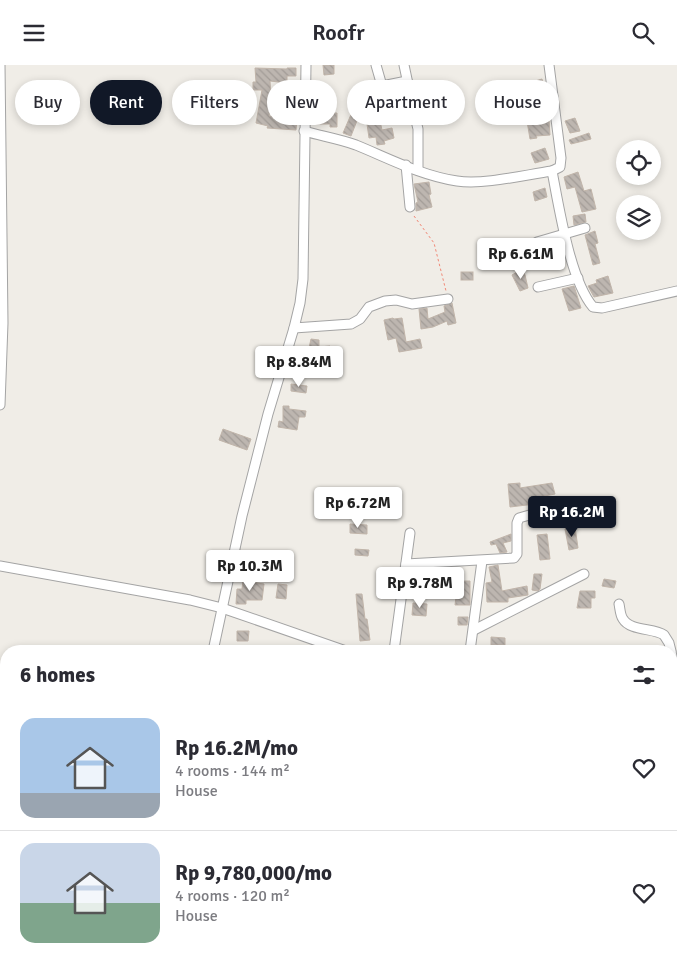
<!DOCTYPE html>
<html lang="en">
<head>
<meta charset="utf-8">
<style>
	body { margin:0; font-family:Signika,sans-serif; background:#f2f2f3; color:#2b2b33; height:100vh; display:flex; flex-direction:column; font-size:19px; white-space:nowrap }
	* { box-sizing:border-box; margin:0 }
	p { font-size:16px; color:#7c7c81 }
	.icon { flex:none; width:28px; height:28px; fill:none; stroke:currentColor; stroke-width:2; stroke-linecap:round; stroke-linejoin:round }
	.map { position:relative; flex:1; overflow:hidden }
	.panel { position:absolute; left:0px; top:580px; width:678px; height:321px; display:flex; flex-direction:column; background:#fff; border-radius:20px 20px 0 0; box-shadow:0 2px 8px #0003 }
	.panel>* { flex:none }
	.hud { position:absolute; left:15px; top:15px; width:648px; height:45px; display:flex; gap:10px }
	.tools { position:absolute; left:616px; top:75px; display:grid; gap:10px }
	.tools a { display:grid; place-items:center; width:45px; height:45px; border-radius:50%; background:#fff; box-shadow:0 2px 8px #0003; font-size:25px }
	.price { position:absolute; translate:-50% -42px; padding:0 11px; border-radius:5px; background:#fff; color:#222; font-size:16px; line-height:32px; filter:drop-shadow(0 1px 2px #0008) }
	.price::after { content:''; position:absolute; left:50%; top:30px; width:15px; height:11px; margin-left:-8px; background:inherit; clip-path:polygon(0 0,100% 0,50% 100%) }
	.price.current { background:#111827; color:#fff }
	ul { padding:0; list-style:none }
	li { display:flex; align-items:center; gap:15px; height:125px; padding:0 20px }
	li+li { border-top:1px solid #e1e1e2 }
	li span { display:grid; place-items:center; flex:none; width:140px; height:100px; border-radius:15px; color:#555 }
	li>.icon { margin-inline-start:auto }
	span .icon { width:60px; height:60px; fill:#fffc; stroke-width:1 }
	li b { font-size:21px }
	h2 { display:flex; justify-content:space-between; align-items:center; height:60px; padding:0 20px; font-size:21px }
	.tag { padding:0 18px; border-radius:22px; background:#fff; box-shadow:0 2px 8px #0003; font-size:18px; line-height:45px }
	.tag.current { background:#111827; color:#fff }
	header { display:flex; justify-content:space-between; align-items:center; height:65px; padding:0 20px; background:#fff; font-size:22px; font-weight:600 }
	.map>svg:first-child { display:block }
</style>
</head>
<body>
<header><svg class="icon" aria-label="menu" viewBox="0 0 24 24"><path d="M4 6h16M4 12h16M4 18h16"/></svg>Roofr<svg class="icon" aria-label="search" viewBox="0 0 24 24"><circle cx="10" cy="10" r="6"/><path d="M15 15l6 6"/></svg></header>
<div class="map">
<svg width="677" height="901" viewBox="0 0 677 901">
	<defs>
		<pattern id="building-back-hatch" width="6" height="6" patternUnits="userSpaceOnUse" patternTransform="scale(1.25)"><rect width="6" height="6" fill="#bdb6b0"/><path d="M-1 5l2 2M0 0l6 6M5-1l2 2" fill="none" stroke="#a29c97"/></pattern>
	</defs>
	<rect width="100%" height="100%" fill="#f0ede7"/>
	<g fill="url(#building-back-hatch)" stroke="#c1b5aa">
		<path d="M 323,0 L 334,0 L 334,9 L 324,10 Z"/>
		<path d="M 255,3 L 287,4 L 287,3 L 296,3 L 296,11 L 287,11 L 287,18 L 270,16 L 271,33 L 269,51 L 297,55 L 296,65 L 267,63 L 268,61 L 256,58 L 262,25 L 253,25 L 253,17 L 256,17 Z"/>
		<path d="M 542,14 L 544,23 L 533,28 L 528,18 Z"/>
		<path d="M 402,23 L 404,31 L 394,34 L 391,25 Z"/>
		<path d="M 331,37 L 332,48 L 337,48 L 337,62 L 330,62 L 330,59 L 314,59 L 313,51 L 317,51 L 315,38 Z"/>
		<path d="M 427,40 L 431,48 L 422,52 L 420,44 Z"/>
		<path d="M 548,41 L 550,70 L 536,71 L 537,73 L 530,74 L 527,56 L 537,54 L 535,43 Z"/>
		<path d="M 353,45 L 360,48 L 351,71 L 343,68 Z"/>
		<path d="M 575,53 L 580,66 L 570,68 L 565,56 Z"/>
		<path d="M 380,56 L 382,65 L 392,63 L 394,73 L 384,76 L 385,79 L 377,80 L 376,72 L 369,73 L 367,59 Z"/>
		<path d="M 589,68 L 591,74 L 571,79 L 569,75 Z"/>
		<path d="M 545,83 L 549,94 L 535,98 L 531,88 Z"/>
		<path d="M 578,107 L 584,126 L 591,124 L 596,144 L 582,147 L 575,122 L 567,124 L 564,112 Z"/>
		<path d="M 429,117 L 431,129 L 429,130 L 432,142 L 416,146 L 416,138 L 418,137 L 414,119 Z"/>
		<path d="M 545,123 L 547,132 L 535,136 L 533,127 Z"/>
		<path d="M 585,149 L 586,157 L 574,160 L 573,151 Z"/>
		<path d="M 595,166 L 598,178 L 595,179 L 600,198 L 593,200 L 585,170 Z"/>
		<path d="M 560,186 L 562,195 L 552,198 L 549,188 Z"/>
		<path d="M 522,204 L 525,210 L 528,223 L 520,226 L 512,210 Z"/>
		<rect x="461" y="207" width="12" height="8"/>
		<path d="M 608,211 L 613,228 L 594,232 L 588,221 L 597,218 L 596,215 Z"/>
		<path d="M 574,221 L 581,243 L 569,246 L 562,224 Z"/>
		<path d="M 452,238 L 456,258 L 448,260 L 447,256 L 433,262 L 421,264 L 419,244 L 427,243 L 428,254 L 445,247 L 444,241 Z"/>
		<path d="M 393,253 L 394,254 L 402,253 L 406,277 L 420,274 L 422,283 L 399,287 L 396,273 L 388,275 L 384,255 Z"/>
		<path d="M 311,274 L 319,275 L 319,282 L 330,281 L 331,294 L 317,295 L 316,304 L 300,303 L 300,296 L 306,296 Z"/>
		<path d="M 291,319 L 307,321 L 306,328 L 291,326 Z"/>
		<path d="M 283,341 L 289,341 L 289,344 L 306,346 L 305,352 L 299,352 L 297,365 L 278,362 L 279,356 L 283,357 Z"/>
		<path d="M 223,364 L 251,374 L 247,385 L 219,375 Z"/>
		<path d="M 520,418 L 520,423 L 552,418 L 555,429 L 534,433 L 535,439 L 510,442 L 508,419 Z"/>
		<path d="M 350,459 L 367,460 L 367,469 L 350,468 Z"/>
		<path d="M 575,462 L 578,483 L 569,485 L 565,464 Z"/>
		<path d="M 511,469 L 511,476 L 503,478 L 507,487 L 500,488 L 496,479 L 491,480 L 490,477 Z"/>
		<path d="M 547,469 L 550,494 L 540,495 L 537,470 Z"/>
		<path d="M 355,484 L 369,485 L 368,491 L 355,490 Z"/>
		<path d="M 498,500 L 502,526 L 527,521 L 528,530 L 508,533 L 508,537 L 487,537 L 486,518 L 492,517 L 489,502 Z"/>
		<path d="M 414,505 L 436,505 L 435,512 L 414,512 Z"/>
		<path d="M 534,509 L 542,509 L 540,524 L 538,526 L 532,525 Z"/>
		<path d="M 604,514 L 616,516 L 614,523 L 602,521 Z"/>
		<path d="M 243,516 L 264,519 L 262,535 L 246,535 L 246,539 L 236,539 L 237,524 L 242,524 Z"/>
		<path d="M 460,516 L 470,516 L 470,540 L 455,540 L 456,532 L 460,532 Z"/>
		<path d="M 278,519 L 287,520 L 286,534 L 276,533 Z"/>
		<path d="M 580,526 L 595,526 L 595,533 L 591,533 L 591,543 L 577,543 Z"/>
		<path d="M 356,529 L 362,529 L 365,554 L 367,554 L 370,575 L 360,576 Z"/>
		<path d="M 413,538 L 427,539 L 426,551 L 412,550 Z"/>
		<path d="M 458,552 L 468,552 L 467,560 L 458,560 Z"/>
		<path d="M 237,566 L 249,566 L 248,576 L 237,576 Z"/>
		<path d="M 491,572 L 505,573 L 505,580 L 491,580 Z"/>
	</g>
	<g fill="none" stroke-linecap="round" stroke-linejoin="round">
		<defs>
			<g id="minor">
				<path d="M 376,0 L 382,21 L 384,40 L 387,42 L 409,36 L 411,33 L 404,0"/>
				<path d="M 549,0 L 561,93 L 560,102 L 552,106"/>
				<path d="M 382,21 L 407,16"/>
				<path d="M 411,35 L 418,64 L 418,105"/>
				<path d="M 304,66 C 321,71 340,74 356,80 C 388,93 422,111 457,116 C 484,120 524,110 552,106 C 559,142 570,215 593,242 L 602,243 L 677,226"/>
				<path d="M 406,100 L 410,142"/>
				<path d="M 537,177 L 585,163"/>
				<path d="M 538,222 L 578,213"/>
				<path d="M 294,263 L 351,259 L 360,254 L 369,242 L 385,236 L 396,235 L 412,239 L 448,234"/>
				<path d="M 0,340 L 3,258 L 0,0"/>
				<path d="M 406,499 L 514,493 L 517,489 L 517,458 L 519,453 L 533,449 L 568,454"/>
				<path d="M 0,501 L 190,535 L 222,543 L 346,586"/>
				<path d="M 619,539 C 620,543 620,550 623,554 C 630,566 654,563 664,570 L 669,578 L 671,586"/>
				<path d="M 474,565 L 584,509"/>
				<path d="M 213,586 L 242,451 L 268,349 L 294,263 L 300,238 L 303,214 L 306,0"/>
				<path d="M 394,586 L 410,468"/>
				<path d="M 470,586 L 482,496"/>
				<path d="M 671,587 L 677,612"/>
				<path d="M 671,625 L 677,624"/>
				<path d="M 671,689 L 677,687"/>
				<path d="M 0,736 L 6,738"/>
				<path d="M 671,782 L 677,782"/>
				<path d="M 585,895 L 585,901"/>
				<path d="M 280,901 L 287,895"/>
			</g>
		</defs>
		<use href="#minor" stroke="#a4a4a4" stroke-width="11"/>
		<path stroke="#f18977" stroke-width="1" stroke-dasharray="2.5 2.5" stroke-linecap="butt" d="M 414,151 L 434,178 L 446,226"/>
		<use href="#minor" stroke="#fff" stroke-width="9"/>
	</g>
</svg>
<div class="tools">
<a><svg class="icon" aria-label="locate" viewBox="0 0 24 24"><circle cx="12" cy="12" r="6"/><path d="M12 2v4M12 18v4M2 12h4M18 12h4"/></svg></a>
<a><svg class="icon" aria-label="layers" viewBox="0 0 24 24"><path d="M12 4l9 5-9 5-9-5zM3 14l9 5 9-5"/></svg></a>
</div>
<b class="price" style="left:521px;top:215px">Rp 6.61M</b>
<b class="price" style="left:299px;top:323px">Rp 8.84M</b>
<b class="price" style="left:358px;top:464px">Rp 6.72M</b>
<b class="price current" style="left:572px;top:473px">Rp 16.2M</b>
<b class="price" style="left:250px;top:527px">Rp 10.3M</b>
<b class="price" style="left:420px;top:544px">Rp 9.78M</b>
<div class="hud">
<a class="tag">Buy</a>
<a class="tag current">Rent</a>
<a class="tag">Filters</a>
<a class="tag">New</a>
<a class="tag">Apartment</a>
<a class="tag">House</a>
</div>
<section class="panel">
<h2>6 homes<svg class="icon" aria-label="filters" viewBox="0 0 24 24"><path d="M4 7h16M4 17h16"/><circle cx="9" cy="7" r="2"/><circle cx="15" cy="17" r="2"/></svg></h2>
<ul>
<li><span style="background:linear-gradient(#a9c7e8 75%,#9aa5b1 0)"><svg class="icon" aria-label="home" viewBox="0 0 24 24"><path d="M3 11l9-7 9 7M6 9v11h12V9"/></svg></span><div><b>Rp 16.2M/mo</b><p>4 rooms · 144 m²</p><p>House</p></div><svg class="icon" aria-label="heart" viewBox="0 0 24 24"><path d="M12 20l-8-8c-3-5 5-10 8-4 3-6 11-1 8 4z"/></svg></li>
<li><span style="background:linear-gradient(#c9d6e8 60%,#7fa58c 0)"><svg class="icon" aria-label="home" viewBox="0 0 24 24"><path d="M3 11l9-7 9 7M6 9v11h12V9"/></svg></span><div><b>Rp 9,780,000/mo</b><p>4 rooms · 120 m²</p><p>House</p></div><svg class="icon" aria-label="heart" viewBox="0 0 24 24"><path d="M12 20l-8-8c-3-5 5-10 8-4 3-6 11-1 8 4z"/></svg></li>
</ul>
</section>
</div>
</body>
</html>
